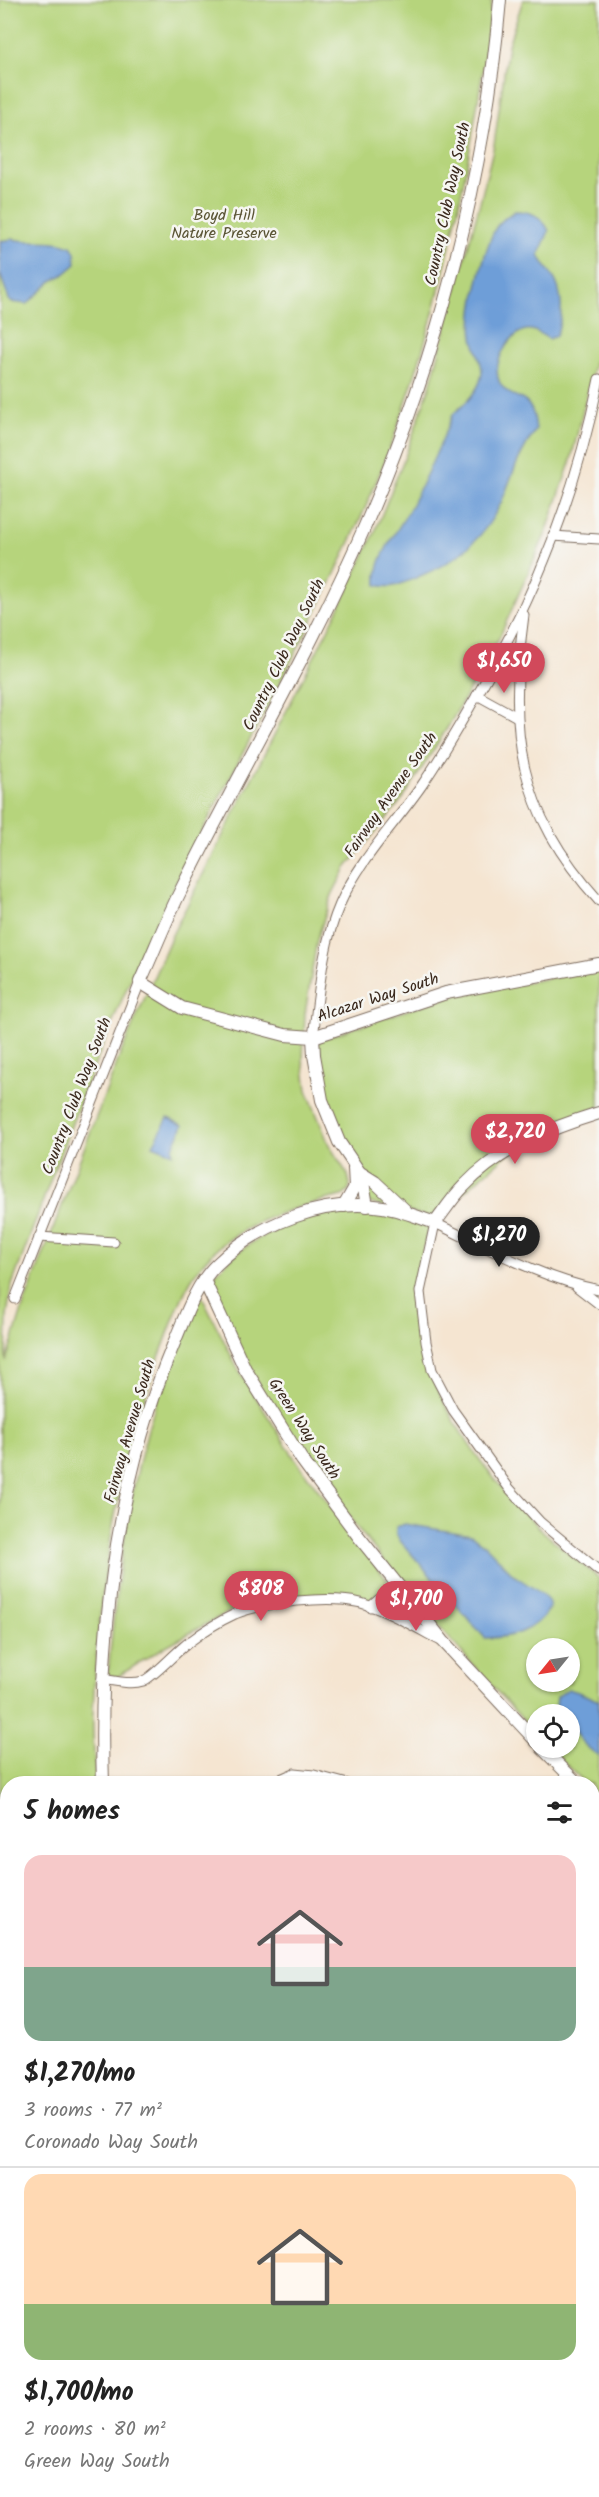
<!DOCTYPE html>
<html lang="en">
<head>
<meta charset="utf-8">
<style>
	body { margin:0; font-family:Kalam,sans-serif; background:#f2f2f2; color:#222; height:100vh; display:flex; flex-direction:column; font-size:22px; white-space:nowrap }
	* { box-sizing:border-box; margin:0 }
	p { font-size:20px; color:#767676 }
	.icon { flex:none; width:33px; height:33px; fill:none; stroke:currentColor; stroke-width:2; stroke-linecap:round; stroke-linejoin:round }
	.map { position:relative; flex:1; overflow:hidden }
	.side { position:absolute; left:0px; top:1776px; width:600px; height:722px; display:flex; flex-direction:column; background:#fff; border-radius:24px 24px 0 0; box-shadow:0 2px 4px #0004 }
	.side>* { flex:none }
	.needle { width:39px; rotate:240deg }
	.buttons { position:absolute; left:526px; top:1638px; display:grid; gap:12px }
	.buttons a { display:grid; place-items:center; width:54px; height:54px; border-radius:50%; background:#fff; box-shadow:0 2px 4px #0004; font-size:30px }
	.price { position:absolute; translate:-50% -51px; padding:0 14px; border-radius:21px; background:#d1495b; color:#fff; font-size:20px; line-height:39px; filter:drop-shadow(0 2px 3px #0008) }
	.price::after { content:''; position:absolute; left:50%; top:36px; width:18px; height:14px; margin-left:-9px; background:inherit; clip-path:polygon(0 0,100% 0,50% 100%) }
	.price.selected { background:#222; color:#fff }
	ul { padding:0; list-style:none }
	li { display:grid; align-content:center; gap:12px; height:318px; padding:0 24px }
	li+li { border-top:2px solid #e0e0e0 }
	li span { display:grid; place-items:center; height:186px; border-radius:18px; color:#555 }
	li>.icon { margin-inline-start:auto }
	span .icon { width:108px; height:108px; fill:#fffc; stroke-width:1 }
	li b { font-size:26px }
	h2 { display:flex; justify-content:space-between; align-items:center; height:72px; padding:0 24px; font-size:26px }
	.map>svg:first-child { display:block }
</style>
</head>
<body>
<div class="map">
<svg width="599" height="2497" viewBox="0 0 599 2497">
	<rect width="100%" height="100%" fill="#f6f6f2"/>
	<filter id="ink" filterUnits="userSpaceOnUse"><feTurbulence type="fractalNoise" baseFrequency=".0167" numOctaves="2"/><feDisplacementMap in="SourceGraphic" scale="12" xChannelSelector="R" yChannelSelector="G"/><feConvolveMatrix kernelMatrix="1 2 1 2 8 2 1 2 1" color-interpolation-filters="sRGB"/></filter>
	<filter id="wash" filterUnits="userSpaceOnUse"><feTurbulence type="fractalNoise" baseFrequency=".008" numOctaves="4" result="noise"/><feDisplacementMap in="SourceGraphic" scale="24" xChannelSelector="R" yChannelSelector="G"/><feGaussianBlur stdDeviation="1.35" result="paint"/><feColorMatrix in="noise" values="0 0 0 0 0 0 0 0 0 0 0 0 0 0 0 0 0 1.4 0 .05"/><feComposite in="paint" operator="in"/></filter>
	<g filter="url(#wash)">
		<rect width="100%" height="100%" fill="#f5e5d1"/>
		<g fill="#b6d47b" stroke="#787f4c" stroke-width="1.5" fill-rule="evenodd">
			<path d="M 0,0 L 492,0 C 472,168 437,340 370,497 C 304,650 217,792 147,943 C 96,1054 54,1170 12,1285 L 7,1315 L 6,1361 L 23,1307 L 120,1055 L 172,935 L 343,600 L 374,534 L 406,454 L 430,386 L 481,199 L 494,145 L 508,45 L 523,0 L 599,0 L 599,344 L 571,460 L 546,533 L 500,636 L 449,725 L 404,797 L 346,868 L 332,895 L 317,940 L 305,1014 L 303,1060 L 307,1090 L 329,1145 L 348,1175 L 350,1184 L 349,1191 L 342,1196 C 292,1207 231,1225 199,1268 C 182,1291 173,1321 163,1347 C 118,1462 98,1587 93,1711 C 92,1735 95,1759 95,1783 L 8,1784 L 8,2193 L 0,2213 Z"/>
			<path d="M 599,969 L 599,1108 L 533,1132 L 434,1218 L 365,1202 L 347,1146 L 327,1099 L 318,1040 L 447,997 Z"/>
			<path d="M 359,1211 L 402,1216 L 429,1226 C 425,1246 418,1265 416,1285 C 406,1373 485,1477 546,1534 C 563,1549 581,1563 599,1578 L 599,1797 L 593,1791 L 592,1784 L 585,1783 L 550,1748 L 570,1748 L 570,1714 L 537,1714 L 537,1735 C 431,1621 326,1502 248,1366 C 233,1340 221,1312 207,1285 C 231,1251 268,1230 307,1218 C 323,1213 342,1212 359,1211 ZM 537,1648 L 570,1648 L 570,1682 L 537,1682 Z"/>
			<path d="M 201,1295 L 239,1371 L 297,1462 L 390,1584 L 370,1601 L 322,1595 L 277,1599 L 234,1609 L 166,1646 L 117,1677 L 108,1675 C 119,1548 139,1409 201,1295 Z"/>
		</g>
		<g fill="#6e9ed8" stroke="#54647b" stroke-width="1.5">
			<path d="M 515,211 C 531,211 542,216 549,231 L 539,254 C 542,264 547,267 552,275 C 564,292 563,318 556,336 L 549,339 C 539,333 530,325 519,333 C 502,344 486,376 508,392 C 515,398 522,396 528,404 C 534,411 535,421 536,430 C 519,454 514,470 504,496 C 487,536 460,560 420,576 C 405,582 393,590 377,585 C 374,558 397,533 409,510 C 425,479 440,446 453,414 C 464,405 478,391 481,378 C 485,366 475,350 473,337 C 469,311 483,253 495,229 C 500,221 507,216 515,211 Z"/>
			<path d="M 13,239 C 33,244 51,238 71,246 L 75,252 L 76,264 L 63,275 L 53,280 L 27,304 L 10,302 L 0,274 L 0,241 Z"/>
			<path d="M 168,1118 L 183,1125 L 173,1148 L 173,1153 L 153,1145 Z"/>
			<path d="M 405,1524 L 471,1535 L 486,1546 L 515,1576 L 542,1594 L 548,1601 L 550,1608 C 534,1632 512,1638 485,1638 L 401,1542 L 396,1534 L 396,1527 Z"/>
			<path d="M 568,1689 L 578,1692 L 599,1701 L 599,1756 C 584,1746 570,1733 570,1714 L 562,1714 L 556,1706 L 557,1697 Z"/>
		</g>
	</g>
	<g filter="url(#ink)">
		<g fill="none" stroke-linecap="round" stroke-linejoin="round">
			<defs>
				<g id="minor">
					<path d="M 553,536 L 599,539"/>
					<path d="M 524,615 C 508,733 517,810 599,901"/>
					<path d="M 477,695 L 517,717"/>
					<path d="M 313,1037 C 319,993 322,945 340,904 C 360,859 395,824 422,785 C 439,760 455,733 470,707 C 531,607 576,495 599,379"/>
					<path d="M 39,1237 L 114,1242"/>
					<path d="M 577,1287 L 599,1304"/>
					<path d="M 599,1290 C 541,1278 488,1248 435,1223 L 420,1292 L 426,1342 L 432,1370 L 453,1410 L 509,1488 L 540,1522 L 599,1571"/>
					<path d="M 15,1299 L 140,982"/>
					<path d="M 370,1607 L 397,1584"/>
					<path d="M 102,1679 C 114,1681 131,1685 143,1681 C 154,1677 178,1649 192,1640 C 205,1630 220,1621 235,1614 C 264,1602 330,1595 361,1603 C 388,1611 415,1627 439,1640"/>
					<path d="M 269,1784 L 294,1773 L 314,1775 L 348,1784"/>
					<path d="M 592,2005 L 599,2023"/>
					<path d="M 592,2144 L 599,2146"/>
					<path d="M 592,2194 L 599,2162"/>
					<path d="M 525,2490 L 547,2497"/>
					<path d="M 0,2495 L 7,2497"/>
					<path d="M 100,2497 L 104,2490"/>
					<path d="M 176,2497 L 201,2490"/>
				</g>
				<g id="tertiary">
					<path d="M 500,0 C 485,177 436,363 365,526 C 311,651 241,768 181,890 C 166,920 154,951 140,982 L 182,1008 L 285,1035 L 313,1037 L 446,993 L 599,964"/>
					<path d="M 313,1037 L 314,1055 L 322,1100 L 339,1142 L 362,1176 L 367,1206"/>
					<path d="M 359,1172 L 375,1182 L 406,1211"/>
					<path d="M 344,1206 L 355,1187 L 354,1168"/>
					<path d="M 204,1280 L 245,1369 L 302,1460 L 359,1537 L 443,1641 L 537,1742"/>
					<path d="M 542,1748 L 578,1784"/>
					<path d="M 103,1784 C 98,1635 116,1481 174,1343 C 185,1317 196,1284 217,1264 C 259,1223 324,1198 383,1207 C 401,1210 418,1217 435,1223 C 444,1211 453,1197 464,1186 C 500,1148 550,1128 599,1113"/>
					<path d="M 592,1798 L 599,1804"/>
					<path d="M 0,2238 L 8,2216"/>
				</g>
			</defs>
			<use href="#minor" stroke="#7c6b5d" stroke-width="11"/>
			<use href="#tertiary" stroke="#7c6b5d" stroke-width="14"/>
			<use href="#minor" stroke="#fff" stroke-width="9"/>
			<use href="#tertiary" stroke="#fff" stroke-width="12"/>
		</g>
	</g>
	<g text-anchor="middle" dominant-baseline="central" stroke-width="5" stroke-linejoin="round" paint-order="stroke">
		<g font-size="16" fill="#3b2a1e" stroke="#f6f6f2">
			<text transform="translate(448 204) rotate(-78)">Country Club Way South</text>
			<text transform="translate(284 655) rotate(-64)">Country Club Way South</text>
			<text transform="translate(391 795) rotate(-55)">Fairway Avenue South</text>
			<text transform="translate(378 998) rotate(-18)">Alcazar Way South</text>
			<text transform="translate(77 1096) rotate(-69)">Country Club Way South</text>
			<text transform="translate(304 1429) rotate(57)">Green Way South</text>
			<text transform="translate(130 1431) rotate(-74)">Fairway Avenue South</text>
		</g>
		<g font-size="16" fill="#5a5435" stroke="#f6f6f2">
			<text x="224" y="215">Boyd Hill<tspan x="224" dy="18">Nature Preserve</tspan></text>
		</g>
	</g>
</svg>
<div class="buttons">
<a><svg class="needle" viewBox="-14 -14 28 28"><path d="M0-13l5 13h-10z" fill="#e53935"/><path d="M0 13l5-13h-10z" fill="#767676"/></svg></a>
<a><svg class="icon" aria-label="locate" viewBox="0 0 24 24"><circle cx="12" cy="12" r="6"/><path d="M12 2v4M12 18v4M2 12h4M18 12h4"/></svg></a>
</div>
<b class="price" style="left:504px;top:694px">$1,650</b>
<b class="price" style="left:515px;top:1165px">$2,720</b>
<b class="price selected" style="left:499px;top:1268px">$1,270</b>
<b class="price" style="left:261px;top:1622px">$808</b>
<b class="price" style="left:416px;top:1632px">$1,700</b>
<section class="side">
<h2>5 homes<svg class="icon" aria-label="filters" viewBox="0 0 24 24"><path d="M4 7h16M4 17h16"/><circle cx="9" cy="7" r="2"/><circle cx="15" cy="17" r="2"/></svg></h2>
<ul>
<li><span style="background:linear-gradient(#f6c9c9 60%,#7fa58c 0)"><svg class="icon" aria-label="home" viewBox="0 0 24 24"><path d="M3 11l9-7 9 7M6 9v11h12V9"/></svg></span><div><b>$1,270/mo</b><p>3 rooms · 77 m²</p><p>Coronado Way South</p></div></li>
<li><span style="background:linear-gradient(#ffd9b3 70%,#8fb573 0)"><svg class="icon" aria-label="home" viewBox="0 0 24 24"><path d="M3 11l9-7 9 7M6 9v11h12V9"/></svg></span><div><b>$1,700/mo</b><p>2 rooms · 80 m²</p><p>Green Way South</p></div></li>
</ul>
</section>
</div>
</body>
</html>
